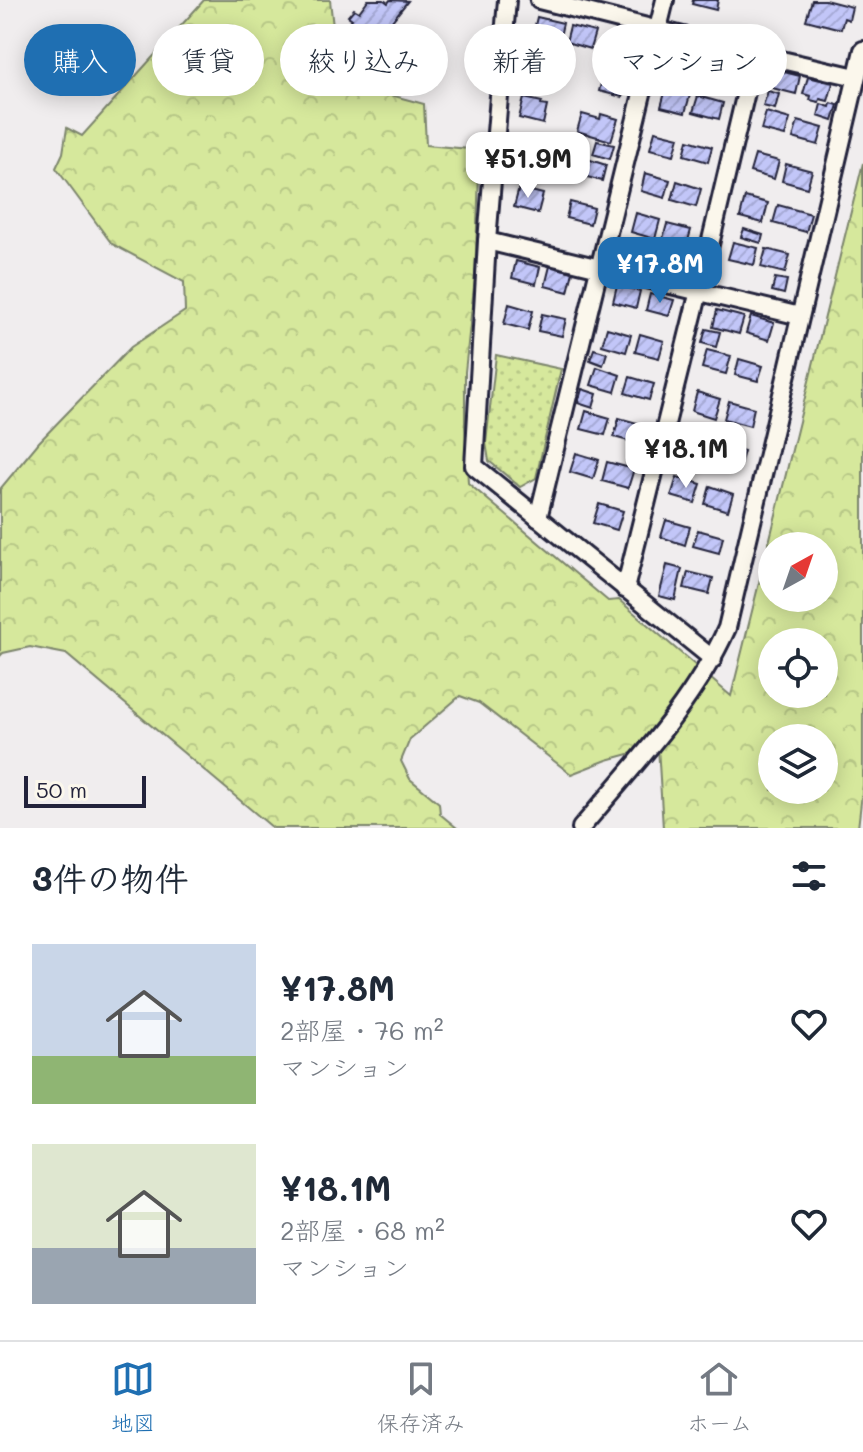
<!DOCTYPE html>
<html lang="ja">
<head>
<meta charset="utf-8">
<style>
	body { margin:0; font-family:Mali,"Klee One",sans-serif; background:#f2f2f3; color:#1f2937; height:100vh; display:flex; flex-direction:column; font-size:30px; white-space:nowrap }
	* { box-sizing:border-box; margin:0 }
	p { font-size:26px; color:#747a83 }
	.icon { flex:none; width:44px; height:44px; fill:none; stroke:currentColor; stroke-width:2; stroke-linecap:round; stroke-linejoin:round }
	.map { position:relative; height:828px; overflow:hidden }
	.side { display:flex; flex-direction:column; background:#fff; flex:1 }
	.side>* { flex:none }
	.hud { position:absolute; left:24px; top:24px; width:816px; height:72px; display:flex; gap:16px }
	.needle { width:52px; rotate:40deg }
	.buttons { position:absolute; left:758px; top:532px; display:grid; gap:16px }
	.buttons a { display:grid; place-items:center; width:80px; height:80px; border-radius:50%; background:#fff; box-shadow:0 4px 20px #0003; font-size:40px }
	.scale { position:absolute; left:24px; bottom:20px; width:122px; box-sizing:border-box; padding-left:8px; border:4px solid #22223b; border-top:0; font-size:22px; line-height:28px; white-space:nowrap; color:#22223b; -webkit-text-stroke:6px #fbf7ec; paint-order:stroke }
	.price { position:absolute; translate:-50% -68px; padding:0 18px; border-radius:16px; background:#fff; color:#222; font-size:26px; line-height:52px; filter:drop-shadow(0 2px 4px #0008) }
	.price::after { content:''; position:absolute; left:50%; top:48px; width:24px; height:18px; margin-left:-12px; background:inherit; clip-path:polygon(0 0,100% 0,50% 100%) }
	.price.selected { background:#1f6fb2; color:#fff }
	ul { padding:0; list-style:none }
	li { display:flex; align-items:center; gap:24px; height:200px; padding:0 32px }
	li span { display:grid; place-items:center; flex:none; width:224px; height:160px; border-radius:0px; color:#555 }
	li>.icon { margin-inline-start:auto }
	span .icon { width:96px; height:96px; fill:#fffc; stroke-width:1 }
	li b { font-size:34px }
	h2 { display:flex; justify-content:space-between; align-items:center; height:96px; padding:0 32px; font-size:34px }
	.tag { padding:0 28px; border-radius:36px; background:#fff; box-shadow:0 4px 20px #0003; font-size:28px; line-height:72px }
	.tag.selected { background:#1f6fb2; color:#fff }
	.tabs { display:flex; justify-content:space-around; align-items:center; height:112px; border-top:2px solid #e0e1e3; background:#fff; font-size:22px; color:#747a83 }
	.tabs a { display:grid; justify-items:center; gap:4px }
	.tabs .selected { color:#1f6fb2 }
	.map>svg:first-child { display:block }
</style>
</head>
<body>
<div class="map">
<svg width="863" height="828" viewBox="0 0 863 828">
	<defs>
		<pattern id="grass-dots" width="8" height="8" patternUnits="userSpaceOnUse" patternTransform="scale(2)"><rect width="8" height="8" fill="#d6e89c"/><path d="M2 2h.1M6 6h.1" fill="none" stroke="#b7c787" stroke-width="1.8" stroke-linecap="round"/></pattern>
		<pattern id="forest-crowns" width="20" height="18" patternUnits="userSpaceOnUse" patternTransform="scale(2)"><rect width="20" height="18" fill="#d6e89c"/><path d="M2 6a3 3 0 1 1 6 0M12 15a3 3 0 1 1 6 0" fill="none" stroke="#b7c787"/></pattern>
		<pattern id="building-hatch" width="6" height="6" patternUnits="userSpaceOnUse" patternTransform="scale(2)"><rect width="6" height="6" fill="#c2c6f8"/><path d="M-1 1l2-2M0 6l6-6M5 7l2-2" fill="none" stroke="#a6aad6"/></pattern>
	</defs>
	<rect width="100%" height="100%" fill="#f0edee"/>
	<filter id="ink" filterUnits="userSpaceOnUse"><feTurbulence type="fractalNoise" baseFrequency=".0125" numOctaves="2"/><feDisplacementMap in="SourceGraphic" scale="16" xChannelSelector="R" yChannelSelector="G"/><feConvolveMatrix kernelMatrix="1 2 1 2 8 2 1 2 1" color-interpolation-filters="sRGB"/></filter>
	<g filter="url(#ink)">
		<path fill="url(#grass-dots)" stroke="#7c856c" stroke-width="2" d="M 496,355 L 561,369 L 536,478 L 520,487 L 489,461 L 486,443 Z"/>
		<path fill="url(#forest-crowns)" stroke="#7c856c" stroke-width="2" fill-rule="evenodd" d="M 204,0 L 330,0 L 339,81 L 424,104 L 426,145 L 480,150 L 475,277 L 465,372 L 465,426 L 468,483 L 608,601 L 619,600 L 731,696 L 863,163 L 863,785 L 858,828 L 663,828 L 658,746 L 607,760 L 571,774 L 479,703 L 460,696 L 410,739 L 401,761 L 410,779 L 439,803 L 440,814 L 457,828 L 273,828 L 66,654 L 30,647 L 3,653 L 0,656 L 0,489 L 39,442 L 131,347 L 185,311 L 184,282 L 112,244 L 56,168 L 63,153 L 67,128 L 82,136 ZM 772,546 L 824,546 L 824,598 L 772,598 ZM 772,642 L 824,642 L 824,694 L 772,694 ZM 772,738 L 824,738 L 824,790 L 772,790 Z"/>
		<g fill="url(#building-hatch)" stroke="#22223b" stroke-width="2">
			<path d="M 368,0 L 384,0 L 388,3 L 390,0 L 408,1 L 383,32 L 423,65 L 403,90 L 363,57 L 353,70 L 341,61 L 353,46 L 339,35 L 352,19 L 348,16 L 354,9 L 359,12 Z"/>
			<path d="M 693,0 L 718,0 L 716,10 L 692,4 Z"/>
			<path d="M 812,0 L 825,0 L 852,7 L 849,20 L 844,18 L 841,29 L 806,20 Z"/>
			<path d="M 537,17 L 563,23 L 559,41 L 533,34 Z"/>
			<path d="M 570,26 L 595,32 L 590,49 L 566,42 Z"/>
			<path d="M 608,36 L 632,43 L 627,59 L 603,52 Z"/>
			<path d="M 677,45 L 703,52 L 698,70 L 672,62 Z"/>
			<path d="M 709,54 L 732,60 L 727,78 L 704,72 Z"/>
			<path d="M 533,58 L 549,62 L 549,66 L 557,69 L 553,84 L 528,78 Z"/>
			<path d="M 776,70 L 800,76 L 796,94 L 772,88 Z"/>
			<path d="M 604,73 L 627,79 L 622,97 L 599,91 Z"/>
			<path d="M 808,77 L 833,83 L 828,101 L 820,99 L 819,102 L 810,100 L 811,96 L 803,94 Z"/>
			<path d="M 666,89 L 690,95 L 685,113 L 661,107 Z"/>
			<path d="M 768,91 L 779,94 L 775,109 L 763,106 Z"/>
			<path d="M 698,96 L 723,103 L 719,119 L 693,112 Z"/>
			<path d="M 524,98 L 542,102 L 541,105 L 547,106 L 543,124 L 519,118 Z"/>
			<path d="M 831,103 L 838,105 L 833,121 L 818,116 L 821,104 L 830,107 Z"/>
			<path d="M 766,112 L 790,119 L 785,136 L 761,130 Z"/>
			<path d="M 582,114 L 600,119 L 601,114 L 618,119 L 611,141 L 577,131 Z"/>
			<path d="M 798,121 L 823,128 L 818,145 L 793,138 Z"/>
			<path d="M 655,131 L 679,137 L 674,155 L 650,149 Z"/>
			<path d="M 688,140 L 712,147 L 708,162 L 684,155 Z"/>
			<path d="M 597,141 L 614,145 L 610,159 L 593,154 Z"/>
			<path d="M 522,142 L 546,149 L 541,170 L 513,162 L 517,149 L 520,150 Z"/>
			<path d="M 755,155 L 779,161 L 774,179 L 750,172 Z"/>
			<path d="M 581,157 L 606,165 L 602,181 L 576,174 Z"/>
			<path d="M 786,164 L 812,171 L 807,188 L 782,181 Z"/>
			<path d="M 512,169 L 526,172 L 524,184 L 510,181 Z"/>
			<path d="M 645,173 L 670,180 L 665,198 L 641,191 Z"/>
			<path d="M 677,181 L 701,189 L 696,207 L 672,200 Z"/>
			<path d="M 519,188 L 543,194 L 538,213 L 514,207 Z"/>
			<path d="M 745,197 L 768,203 L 763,223 L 740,217 Z"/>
			<path d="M 570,202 L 594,208 L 590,224 L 566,218 Z"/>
			<path d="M 778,205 L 811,214 L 806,232 L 773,223 Z"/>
			<path d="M 636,213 L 660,220 L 655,239 L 631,232 Z"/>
			<path d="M 667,224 L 691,230 L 686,248 L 662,242 Z"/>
			<path d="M 744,229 L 763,235 L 761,243 L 741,237 Z"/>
			<path d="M 644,242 L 654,245 L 650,260 L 640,258 Z"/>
			<path d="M 733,242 L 758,248 L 754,265 L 728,259 Z"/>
			<path d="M 766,249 L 790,255 L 785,273 L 761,267 Z"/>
			<path d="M 516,261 L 540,267 L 536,284 L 512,278 Z"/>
			<path d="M 550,266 L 573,272 L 568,292 L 545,286 Z"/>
			<path d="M 775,278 L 787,280 L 784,294 L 772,291 Z"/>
			<path d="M 617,285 L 640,291 L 636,308 L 613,302 Z"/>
			<path d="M 650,294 L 674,300 L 669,316 L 646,310 Z"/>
			<path d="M 509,304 L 533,311 L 528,330 L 504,324 Z"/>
			<path d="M 717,310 L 744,317 L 739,334 L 713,327 Z"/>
			<path d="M 542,314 L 566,319 L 562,336 L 538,331 Z"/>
			<path d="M 751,316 L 774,323 L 769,340 L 746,333 Z"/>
			<path d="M 607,328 L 631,335 L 626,352 L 602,345 Z"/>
			<path d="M 706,329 L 720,332 L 716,347 L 702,343 Z"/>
			<path d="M 640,334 L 664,341 L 659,358 L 635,352 Z"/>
			<path d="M 594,349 L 607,353 L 603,365 L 590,360 Z"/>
			<path d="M 707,350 L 731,356 L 726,374 L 702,368 Z"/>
			<path d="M 739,359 L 763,366 L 758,381 L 735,375 Z"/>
			<path d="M 597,367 L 620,375 L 615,392 L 591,385 Z"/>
			<path d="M 630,377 L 654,384 L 649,400 L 625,393 Z"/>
			<path d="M 582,389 L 597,394 L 593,408 L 578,403 Z"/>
			<path d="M 697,392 L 720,399 L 714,418 L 692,411 Z"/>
			<path d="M 729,401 L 754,408 L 750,426 L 724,419 Z"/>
			<path d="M 586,411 L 610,418 L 605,435 L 581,429 Z"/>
			<path d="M 619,418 L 644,425 L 639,444 L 614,437 Z"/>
			<path d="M 686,436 L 711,444 L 706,461 L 681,453 Z"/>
			<path d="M 719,444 L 744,451 L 739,469 L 714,462 Z"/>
			<path d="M 576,453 L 599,460 L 593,479 L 570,472 Z"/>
			<path d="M 607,462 L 634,469 L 628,488 L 602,481 Z"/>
			<path d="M 677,477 L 701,484 L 695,503 L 671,496 Z"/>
			<path d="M 710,486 L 733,494 L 728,511 L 705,504 Z"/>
			<path d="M 599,504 L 623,511 L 617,530 L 593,523 Z"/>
			<path d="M 666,520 L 690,527 L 685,545 L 661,537 Z"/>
			<path d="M 698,530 L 723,537 L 719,553 L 693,546 Z"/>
			<path d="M 667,565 L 682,569 L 675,600 L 659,596 Z"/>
			<path d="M 688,572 L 713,578 L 709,594 L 684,588 Z"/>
		</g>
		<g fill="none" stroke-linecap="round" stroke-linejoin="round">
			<defs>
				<g id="minor">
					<path d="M 507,0 L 487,241 L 474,466 L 713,659"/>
					<path d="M 539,0 L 755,54 L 856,77"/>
					<path d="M 487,241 L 800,316"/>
					<path d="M 538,518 L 665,0"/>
					<path d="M 625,589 L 699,291 L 755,54"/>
					<path d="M 581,828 C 634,765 693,704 727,628 L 863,50"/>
				</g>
			</defs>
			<use href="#minor" stroke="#22223b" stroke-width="22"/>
			<use href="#minor" stroke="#fbf7ec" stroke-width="16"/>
		</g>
	</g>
</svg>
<div class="buttons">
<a><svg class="needle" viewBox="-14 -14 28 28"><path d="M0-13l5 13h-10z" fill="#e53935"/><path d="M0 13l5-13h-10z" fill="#747a83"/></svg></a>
<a><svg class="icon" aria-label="locate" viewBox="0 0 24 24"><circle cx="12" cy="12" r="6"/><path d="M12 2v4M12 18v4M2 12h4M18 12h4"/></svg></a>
<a><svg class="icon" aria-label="layers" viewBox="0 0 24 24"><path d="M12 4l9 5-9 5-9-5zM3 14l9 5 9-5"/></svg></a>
</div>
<div class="scale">50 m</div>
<b class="price" style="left:528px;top:200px">¥51.9M</b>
<b class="price selected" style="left:660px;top:305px">¥17.8M</b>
<b class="price" style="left:686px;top:490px">¥18.1M</b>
<div class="hud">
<a class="tag selected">購入</a>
<a class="tag">賃貸</a>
<a class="tag">絞り込み</a>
<a class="tag">新着</a>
<a class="tag">マンション</a>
</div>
</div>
<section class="side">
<h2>3件の物件<svg class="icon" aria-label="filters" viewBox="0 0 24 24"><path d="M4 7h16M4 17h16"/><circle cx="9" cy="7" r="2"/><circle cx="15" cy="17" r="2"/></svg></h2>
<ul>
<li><span style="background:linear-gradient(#c9d6e8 70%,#8fb573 0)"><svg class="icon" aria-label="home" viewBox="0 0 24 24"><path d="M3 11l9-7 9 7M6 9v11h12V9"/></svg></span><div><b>¥17.8M</b><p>2部屋 · 76 m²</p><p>マンション</p></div><svg class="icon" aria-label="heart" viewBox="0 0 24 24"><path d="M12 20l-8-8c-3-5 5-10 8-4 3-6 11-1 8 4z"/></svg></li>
<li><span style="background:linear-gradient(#dfe7d0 65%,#9aa5b1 0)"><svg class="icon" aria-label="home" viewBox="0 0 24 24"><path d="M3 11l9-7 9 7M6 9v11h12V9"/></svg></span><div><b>¥18.1M</b><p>2部屋 · 68 m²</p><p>マンション</p></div><svg class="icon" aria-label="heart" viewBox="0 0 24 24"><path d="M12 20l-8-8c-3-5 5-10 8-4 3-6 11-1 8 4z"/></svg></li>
</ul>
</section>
<nav class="tabs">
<a class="selected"><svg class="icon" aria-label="map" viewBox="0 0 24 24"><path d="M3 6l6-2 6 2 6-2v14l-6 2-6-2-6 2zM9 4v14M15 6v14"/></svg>地図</a>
<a><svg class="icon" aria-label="saved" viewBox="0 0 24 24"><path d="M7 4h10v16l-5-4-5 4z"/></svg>保存済み</a>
<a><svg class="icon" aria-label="home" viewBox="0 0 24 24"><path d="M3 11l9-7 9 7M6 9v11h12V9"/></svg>ホーム</a>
</nav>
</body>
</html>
